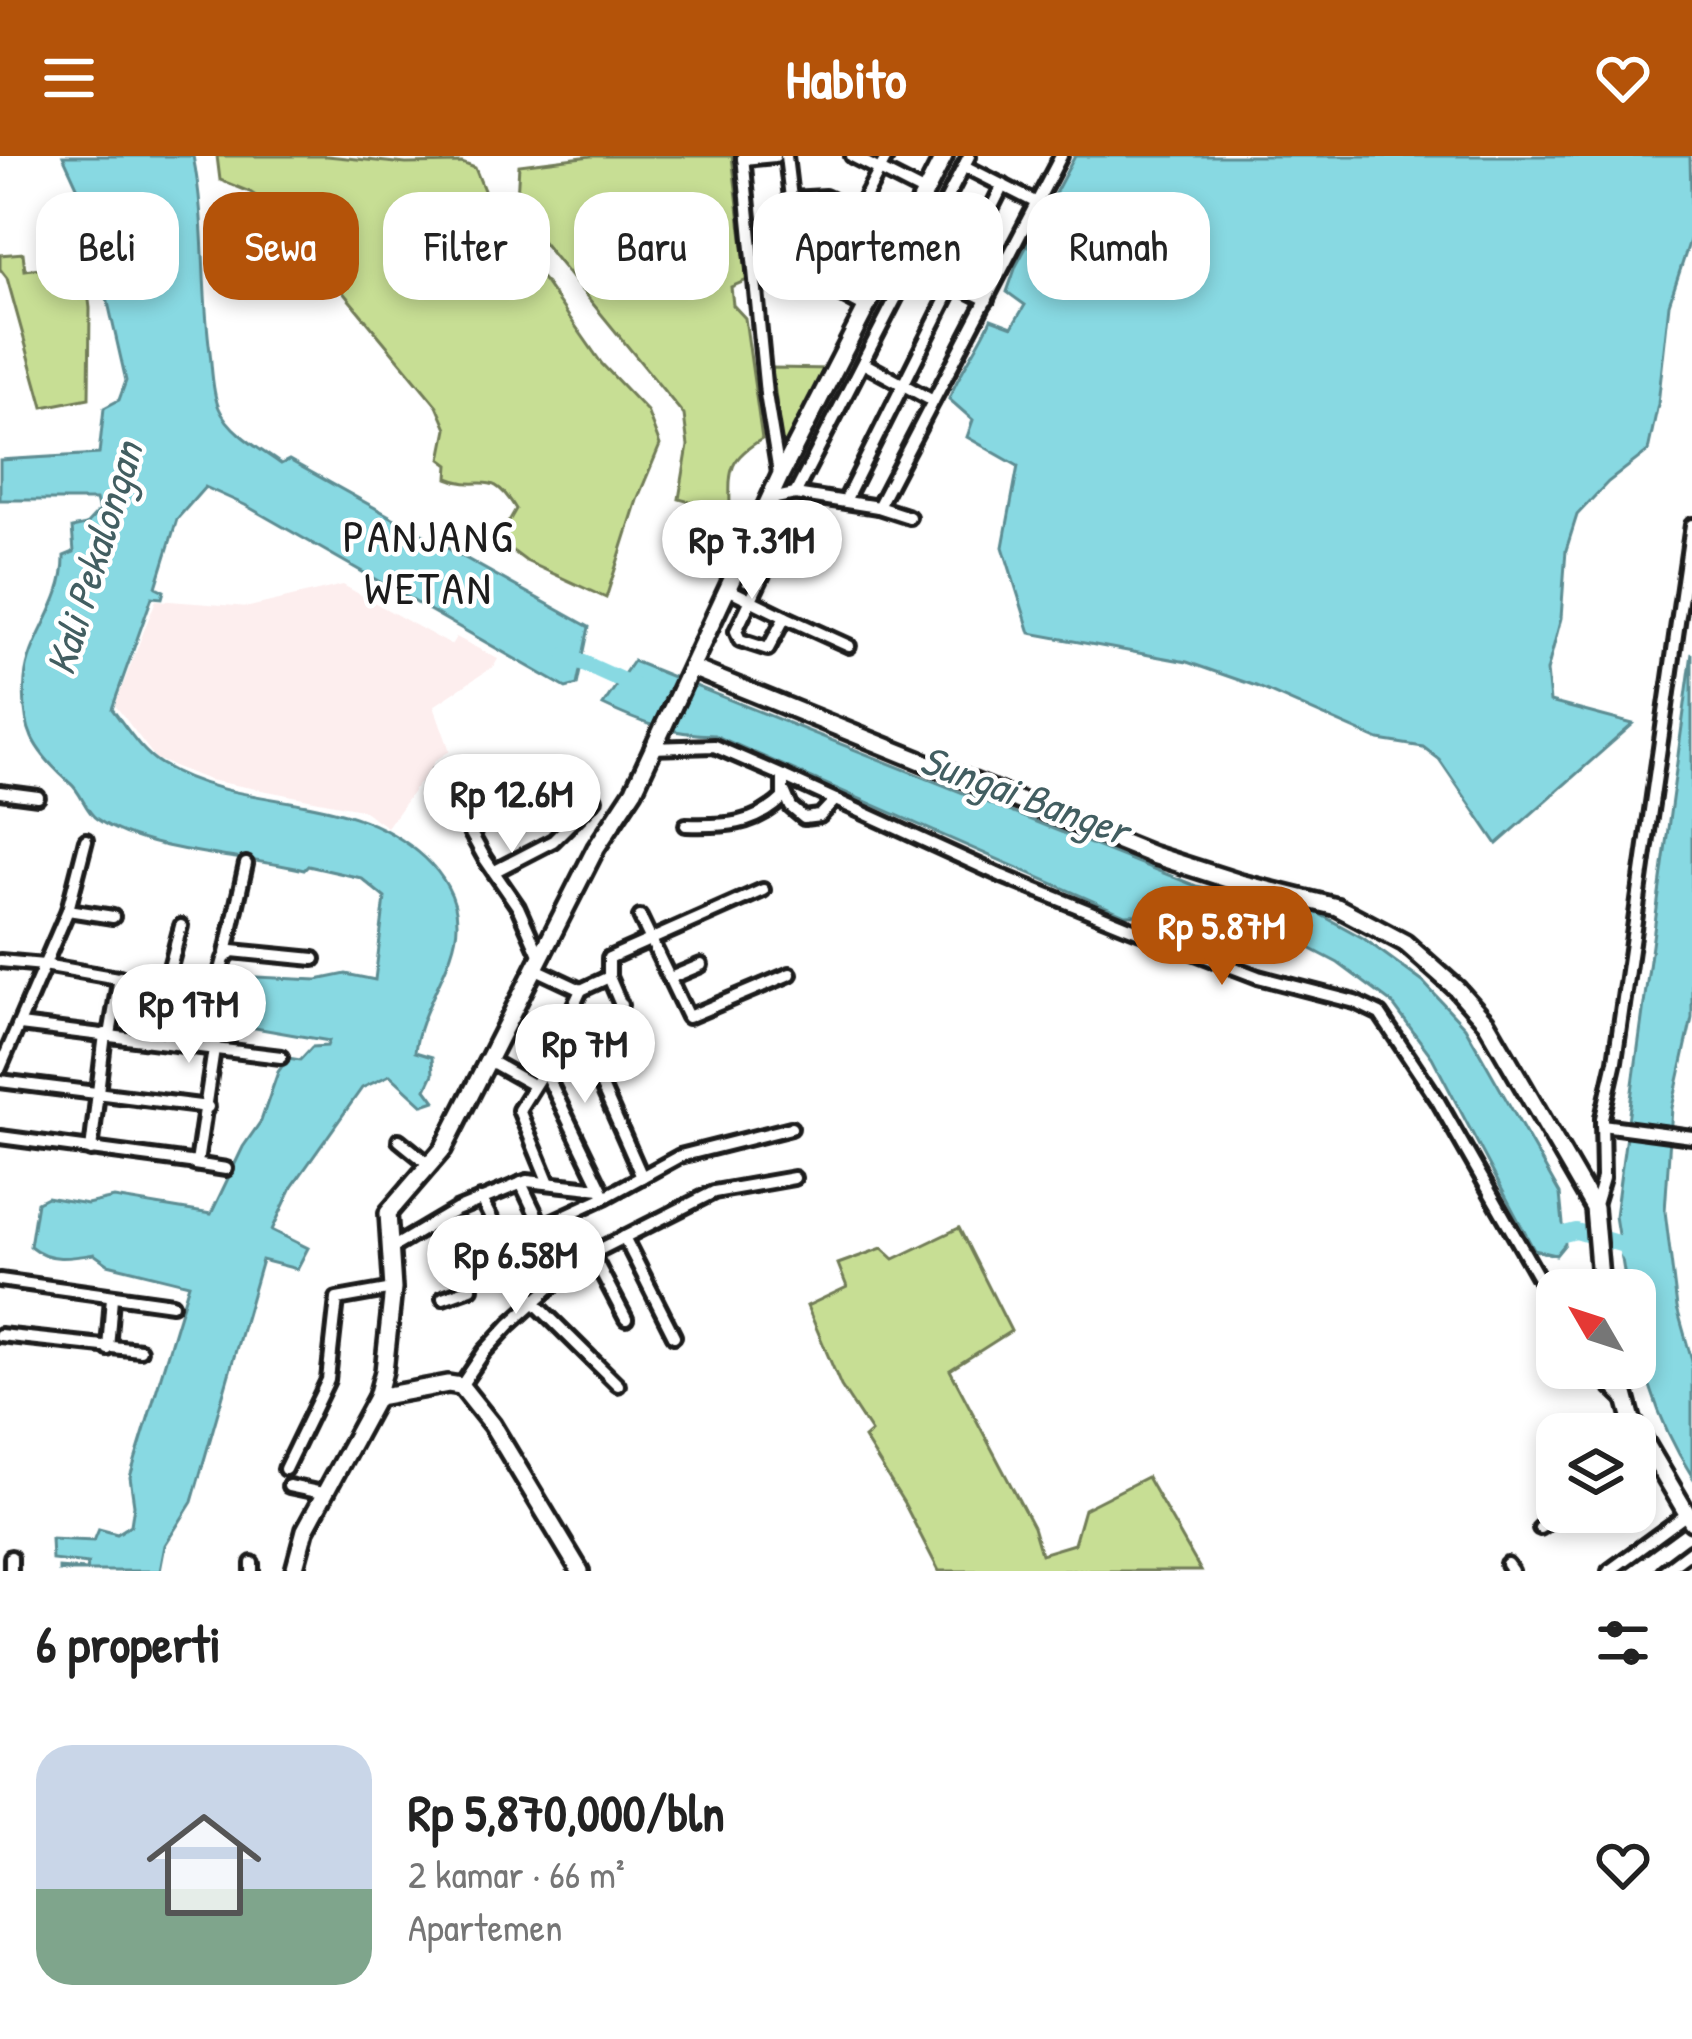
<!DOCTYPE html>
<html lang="id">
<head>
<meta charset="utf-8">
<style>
	body { margin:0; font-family:"Patrick Hand",sans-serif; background:#f6f6f6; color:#222; height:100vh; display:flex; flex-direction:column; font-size:45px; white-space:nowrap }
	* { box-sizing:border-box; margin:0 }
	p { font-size:39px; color:#767676 }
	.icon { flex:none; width:66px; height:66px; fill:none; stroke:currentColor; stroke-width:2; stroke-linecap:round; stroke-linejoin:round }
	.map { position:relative; height:1415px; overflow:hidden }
	.panel { display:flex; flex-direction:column; background:#fff; flex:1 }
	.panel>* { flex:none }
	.hud { position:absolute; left:36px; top:36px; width:1620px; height:108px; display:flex; gap:24px }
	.needle { width:78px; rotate:309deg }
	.tools { position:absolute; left:1536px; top:1113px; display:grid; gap:24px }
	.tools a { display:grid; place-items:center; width:120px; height:120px; border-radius:24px; background:#fff; box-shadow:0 6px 18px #0003; font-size:60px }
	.price { position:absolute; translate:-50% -102px; padding:0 27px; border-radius:42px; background:#fff; color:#222; font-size:39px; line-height:78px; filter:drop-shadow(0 3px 6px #0008) }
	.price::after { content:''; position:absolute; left:50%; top:72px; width:36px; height:27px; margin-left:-18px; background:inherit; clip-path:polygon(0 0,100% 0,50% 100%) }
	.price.current { background:#b45309; color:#fff }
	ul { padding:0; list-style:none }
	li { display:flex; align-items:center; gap:36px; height:300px; padding:0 36px }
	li+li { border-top:3px solid #e0e0e0 }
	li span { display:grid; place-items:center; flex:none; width:336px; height:240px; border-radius:36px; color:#555 }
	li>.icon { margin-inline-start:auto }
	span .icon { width:144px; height:144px; fill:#fffc; stroke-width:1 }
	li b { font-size:51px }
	h2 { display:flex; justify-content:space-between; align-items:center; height:144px; padding:0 36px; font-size:51px }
	.pill { padding:0 42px; border-radius:36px; background:#fff; box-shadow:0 6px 18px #0003; font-size:42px; line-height:108px }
	.pill.current { background:#b45309; color:#fff }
	header { display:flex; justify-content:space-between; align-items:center; height:156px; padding:0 36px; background:#b45309; color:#fff; font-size:54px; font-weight:700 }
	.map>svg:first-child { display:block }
</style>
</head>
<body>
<header><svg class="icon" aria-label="menu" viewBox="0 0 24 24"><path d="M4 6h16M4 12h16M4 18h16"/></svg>Habito<svg class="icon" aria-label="heart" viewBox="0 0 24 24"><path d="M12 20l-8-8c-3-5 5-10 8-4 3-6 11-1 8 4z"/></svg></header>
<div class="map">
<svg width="1692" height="1415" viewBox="0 0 1692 1415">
	<rect width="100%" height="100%" fill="#fff"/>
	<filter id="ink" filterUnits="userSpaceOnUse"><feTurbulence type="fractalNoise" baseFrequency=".00833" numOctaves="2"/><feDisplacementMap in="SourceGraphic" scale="24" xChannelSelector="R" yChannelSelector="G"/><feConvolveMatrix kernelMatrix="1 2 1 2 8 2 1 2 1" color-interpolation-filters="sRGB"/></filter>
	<g filter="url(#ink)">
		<path fill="#fdeeee" d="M 343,429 L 451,489 L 456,481 L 498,503 L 494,510 L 434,550 L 450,595 L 436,604 L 387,671 L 361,653 L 209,624 L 156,603 L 115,549 L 156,444 L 249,451 Z"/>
		<g fill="#c7de94" stroke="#727d58" stroke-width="3">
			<path d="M 217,0 L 327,0 L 406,8 L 462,7 L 475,12 L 498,69 L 544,125 L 602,208 L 647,255 L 660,289 L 637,344 L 606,442 L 526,405 L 498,384 L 516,353 C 490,310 483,337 448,322 L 449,309 L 441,303 L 447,273 L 437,250 L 327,117 L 287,61 L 250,36 L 220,24 Z"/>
			<path d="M 591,0 L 732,0 L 747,124 L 731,131 L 733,149 L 745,162 L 762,283 C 725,305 730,317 730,357 L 679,343 L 688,290 L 684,259 L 530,71 L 517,42 L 519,9 Z"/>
			<path d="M 23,97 L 25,114 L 84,106 L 90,152 L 89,242 L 43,251 L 7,122 L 0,113 L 0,99 Z"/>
			<path d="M 772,212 L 832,213 L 785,305 L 783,298 Z"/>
			<path d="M 959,1072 L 1011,1175 L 950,1214 L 1033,1371 L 1041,1398 L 1074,1388 L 1084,1353 L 1147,1321 L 1201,1415 L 939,1415 L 904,1347 L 864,1282 L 871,1276 L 841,1230 L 807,1150 L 847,1131 L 838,1108 L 882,1092 L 894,1103 Z"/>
		</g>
		<g fill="#88d9e2" stroke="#5d8d93" stroke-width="3">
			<path d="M 63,0 L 193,0 C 206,64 201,131 210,196 C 212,213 212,236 219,252 C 229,276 260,293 281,308 L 289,304 L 589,471 L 577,529 L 566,532 L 245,349 L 205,331 L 177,363 L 156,431 L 164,435 L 162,442 L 152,441 L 112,553 C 126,571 141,596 161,608 C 246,659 346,629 425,702 C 442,718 457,741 457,766 C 458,806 419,852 415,896 L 432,901 L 433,918 L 426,933 L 435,945 L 423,949 L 390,919 L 362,932 L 292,1031 L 272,1074 L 308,1092 L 297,1113 L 262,1104 L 192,1346 L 165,1389 L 160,1415 L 59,1415 L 59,1412 L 86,1414 L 88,1408 L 52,1404 L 51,1383 L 94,1385 L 99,1373 L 117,1378 L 131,1369 L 134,1349 L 130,1321 L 189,1128 L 108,1108 L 94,1098 C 71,1102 49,1106 30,1090 L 37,1046 L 47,1041 L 87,1048 L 114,1042 L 211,1058 L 243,991 L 261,965 L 278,916 L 288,902 L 300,904 L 312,891 L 327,890 L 329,885 L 232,868 L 235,820 L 317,824 L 346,818 L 375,824 L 385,742 L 361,722 L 308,710 L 304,714 C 243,699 148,698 97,663 C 85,655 82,637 70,627 C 33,594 21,574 25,523 C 29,480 65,448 64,400 L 74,396 L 72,372 L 86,369 L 99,355 L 96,344 L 0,344 L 0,304 L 99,298 L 104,252 L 119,244 L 126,225 L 86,50 Z"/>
			<path d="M 1075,0 L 1690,0 L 1692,78 L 1669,148 L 1658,248 L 1648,295 L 1608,326 L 1577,359 L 1566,394 L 1561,462 L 1547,515 L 1550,546 L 1633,568 L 1497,688 L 1439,603 L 1423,591 L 1379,584 L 1256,530 L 1187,506 L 1030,477 L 1003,391 L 1018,310 L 967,281 L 973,264 L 949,243 C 960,214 979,191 991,163 L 1012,171 L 1025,149 L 1007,136 L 1016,110 Z"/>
			<path d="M 1692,497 L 1692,862 L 1672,952 L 1665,1055 L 1677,1152 L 1692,1205 L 1692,1320 C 1657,1265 1635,1200 1635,1134 L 1627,1134 L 1615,1060 Z"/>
			<path d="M 633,505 L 1196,730 L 1303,749 L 1363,782 L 1423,826 L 1465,871 L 1560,1038 L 1565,1088 L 1556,1099 L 1534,1094 L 1432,901 L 1392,847 L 1338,807 L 1271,772 L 1188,758 L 1125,759 L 714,579 C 671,578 642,568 603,549 Z"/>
		</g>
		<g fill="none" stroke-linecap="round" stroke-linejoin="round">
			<g stroke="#88d9e2" stroke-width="16">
				<path d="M 566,499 L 641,533"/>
				<path d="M 1550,1067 L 1560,1079 L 1576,1075 L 1624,1089 L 1633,1105"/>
			</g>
			<defs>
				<g id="street">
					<path d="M 743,0 L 766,238 L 779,317"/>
					<path d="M 786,0 L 800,118"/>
					<path d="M 852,0 L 925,37"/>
					<path d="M 743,3 L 775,0"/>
					<path d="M 964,10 L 1037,47"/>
					<path d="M 791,43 L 825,41 L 857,56"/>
					<path d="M 915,108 L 987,144"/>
					<path d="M 866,152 L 822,128 L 821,124 L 887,0"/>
					<path d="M 863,207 L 933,245"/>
					<path d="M 795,338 L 878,351 L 1061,0"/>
					<path d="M 771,343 L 795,338 L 969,0"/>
					<path d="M 846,343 L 1003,29"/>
					<path d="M 878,351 L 909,361"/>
					<path d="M 730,434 L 785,461 L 768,493 L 740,484 L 736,475 L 780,383"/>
					<path d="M 785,461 L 849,490"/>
					<path d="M 651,592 L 714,590 L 783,620 L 783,642 C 754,670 724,670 686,669"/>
					<path d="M 439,619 L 485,703 L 518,751 L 541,803"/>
					<path d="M 783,620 L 1002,720 L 1125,770 L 1258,821 L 1355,846 L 1380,858 L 1438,945 L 1557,1154"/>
					<path d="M 0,636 L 38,641"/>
					<path d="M 785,637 L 791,651 L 804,662 L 820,660 L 835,644"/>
					<path d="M 495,715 L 553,685 L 595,643"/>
					<path d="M 68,754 L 113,761"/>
					<path d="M 640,761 L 688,861 L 790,818"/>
					<path d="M 226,797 L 246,708"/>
					<path d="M 0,805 L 44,809 L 214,839 L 221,846 L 197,1007 L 0,981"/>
					<path d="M 536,813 L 581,834 L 544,914 L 519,954 L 549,1027"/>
					<path d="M 609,821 L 621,849"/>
					<path d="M 670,822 L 701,809"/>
					<path d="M 165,830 L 181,770"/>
					<path d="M 581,834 L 609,821 L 609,802 L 763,734"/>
					<path d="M 214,839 L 224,803 L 232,795 L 314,803"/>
					<path d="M 571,860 L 642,1021"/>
					<path d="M 20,869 L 281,901"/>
					<path d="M 110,879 L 120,821"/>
					<path d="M 490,905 L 533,929"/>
					<path d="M 0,912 L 68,754 L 86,684"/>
					<path d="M 544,914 L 604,1038"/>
					<path d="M 0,925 L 208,951"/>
					<path d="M 1602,969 L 1692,981"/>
					<path d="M 399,984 L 431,1010"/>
					<path d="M 91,994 L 105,878"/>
					<path d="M 194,1008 L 226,1013"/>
					<path d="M 521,1027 L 564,1117"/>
					<path d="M 481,1043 L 534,1146 L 618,1229"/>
					<path d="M 1594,1052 L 1603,1022 L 1602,962 L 1615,905 L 1692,369"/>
					<path d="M 542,1070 L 605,1041 L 680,1000 L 791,972"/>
					<path d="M 624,1081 L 674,1180"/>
					<path d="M 390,1093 L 456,1054 L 527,1025 L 601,1033"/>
					<path d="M 592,1098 L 626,1163"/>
					<path d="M 0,1124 L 172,1148"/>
					<path d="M 443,1142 L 471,1132 L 468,1097 L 499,1079"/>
					<path d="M 0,1179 L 140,1194"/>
					<path d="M 108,1193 L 112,1141"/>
					<path d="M 1592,1212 L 1624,1243"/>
					<path d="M 461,1230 L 484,1196 L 510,1168 L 583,1102 L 714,1036 L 794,1022"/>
					<path d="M 1635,1309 L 1651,1297"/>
					<path d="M 285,1313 L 328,1224 L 337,1143 L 393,1133"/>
					<path d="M 289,1330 L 322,1337"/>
					<path d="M 1540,1372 L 1563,1356"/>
					<path d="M 1507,1408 L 1512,1415"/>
					<path d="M 11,1415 L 11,1401"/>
					<path d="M 252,1415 L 252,1407"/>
					<path d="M 1609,1415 L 1687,1358"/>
					<path d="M 1664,1415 L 1692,1394"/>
				</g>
				<g id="secondary">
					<path d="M 692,512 L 1153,699 L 1240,727 L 1337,751 L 1405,787 L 1457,833 L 1486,866 L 1594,1052 L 1601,1134"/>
					<path d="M 1618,1212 L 1632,1264 L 1692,1366"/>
					<path d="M 377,1241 L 448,1228 L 461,1230 L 492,1269 L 580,1415"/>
					<path d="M 294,1415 L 305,1374 L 377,1241 L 384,1215 L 393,1133 L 388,1057 L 443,993 L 596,692 L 634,634 L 780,320 L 944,0"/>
				</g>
			</defs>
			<use href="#street" stroke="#1c1c1c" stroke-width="20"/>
			<use href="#secondary" stroke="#1c1c1c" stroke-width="24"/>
			<use href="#street" stroke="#fff" stroke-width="10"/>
			<use href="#secondary" stroke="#fff" stroke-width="15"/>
		</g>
	</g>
	<g text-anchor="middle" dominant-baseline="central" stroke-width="9" stroke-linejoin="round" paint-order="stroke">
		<g font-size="42" font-style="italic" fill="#425e61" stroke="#fff">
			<text transform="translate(93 402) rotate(-73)">Kali Pekalongan</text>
			<text transform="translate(1025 638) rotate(20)">Sungai Banger</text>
		</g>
		<g font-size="45" letter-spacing="3" fill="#1c1c1c" stroke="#fff">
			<text x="429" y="379">PANJANG<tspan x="429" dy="52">WETAN</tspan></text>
		</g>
	</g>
</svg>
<div class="tools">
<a><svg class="needle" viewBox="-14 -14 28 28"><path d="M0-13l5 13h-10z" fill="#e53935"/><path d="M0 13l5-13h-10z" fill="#767676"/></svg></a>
<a><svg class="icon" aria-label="layers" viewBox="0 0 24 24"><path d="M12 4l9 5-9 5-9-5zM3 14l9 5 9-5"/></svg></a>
</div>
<b class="price" style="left:752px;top:446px">Rp 7.31M</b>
<b class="price" style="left:512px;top:700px">Rp 12.6M</b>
<b class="price current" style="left:1222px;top:832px">Rp 5.87M</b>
<b class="price" style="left:189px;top:910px">Rp 17M</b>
<b class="price" style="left:585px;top:950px">Rp 7M</b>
<b class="price" style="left:516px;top:1161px">Rp 6.58M</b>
<div class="hud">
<a class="pill">Beli</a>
<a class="pill current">Sewa</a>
<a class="pill">Filter</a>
<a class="pill">Baru</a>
<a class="pill">Apartemen</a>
<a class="pill">Rumah</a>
</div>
</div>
<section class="panel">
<h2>6 properti<svg class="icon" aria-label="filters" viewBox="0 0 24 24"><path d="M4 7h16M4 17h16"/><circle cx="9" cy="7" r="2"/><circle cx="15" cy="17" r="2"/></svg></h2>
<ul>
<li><span style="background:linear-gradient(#c9d6e8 60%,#7fa58c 0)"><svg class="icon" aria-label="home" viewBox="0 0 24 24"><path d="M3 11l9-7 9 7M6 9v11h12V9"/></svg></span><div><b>Rp 5,870,000/bln</b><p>2 kamar · 66 m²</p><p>Apartemen</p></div><svg class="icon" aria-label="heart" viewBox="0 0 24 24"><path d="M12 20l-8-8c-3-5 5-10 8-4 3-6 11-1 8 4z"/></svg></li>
</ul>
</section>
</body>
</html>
